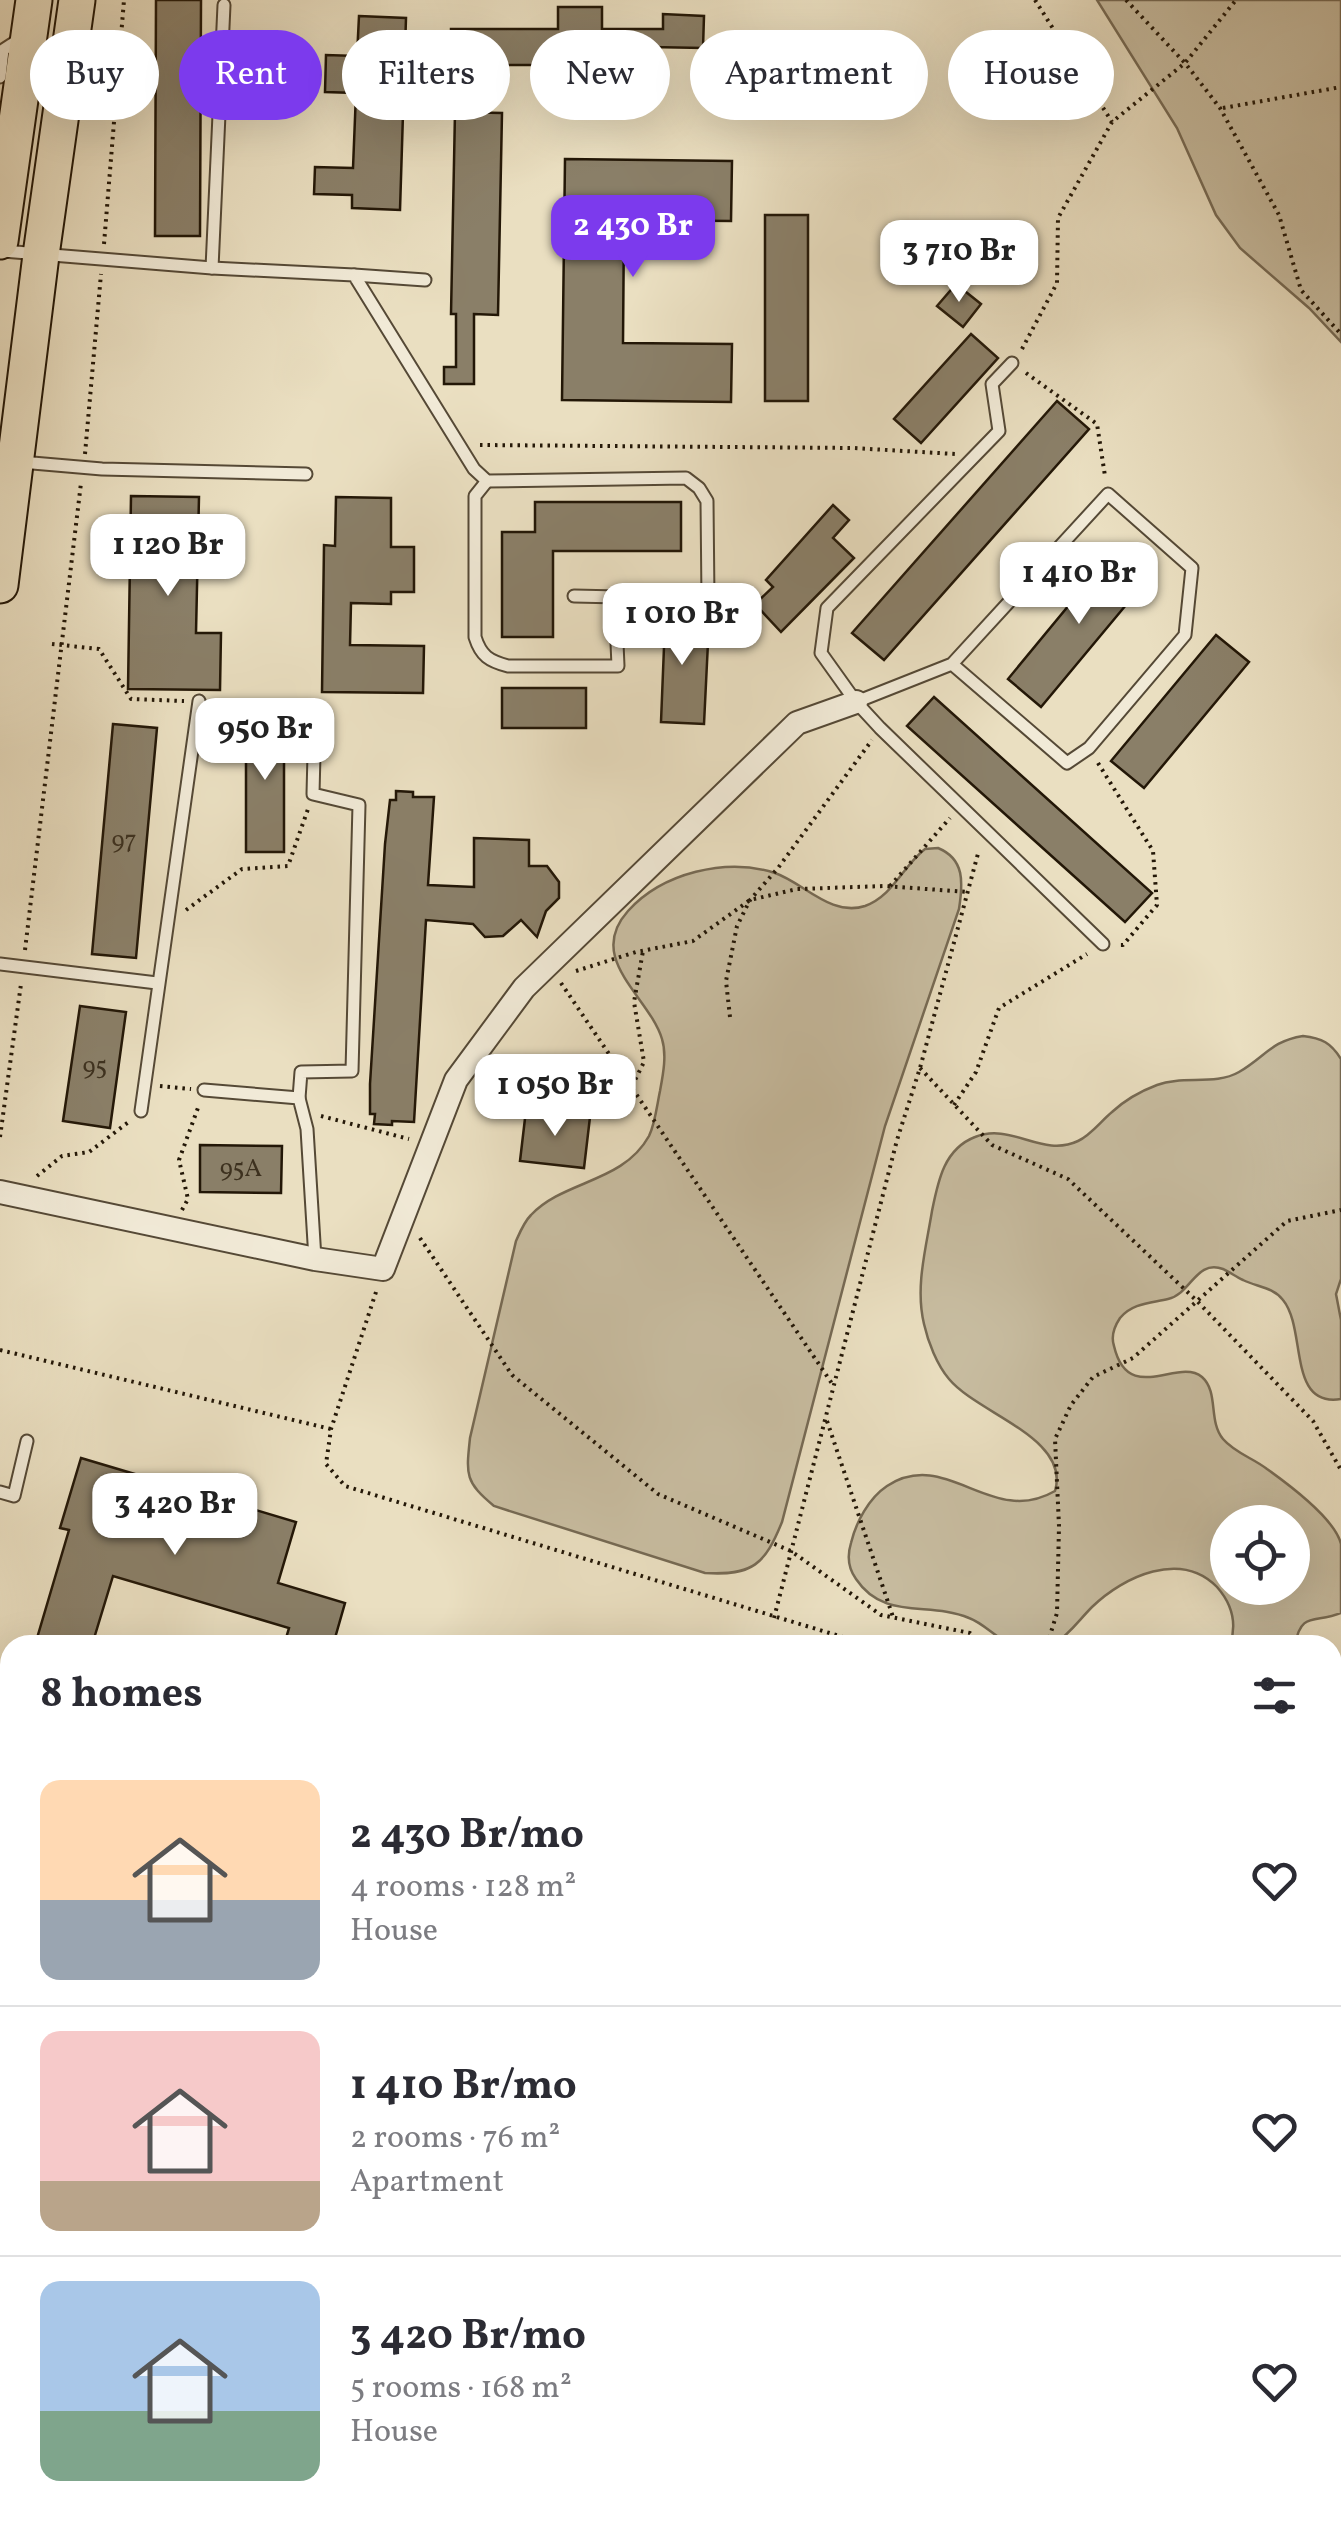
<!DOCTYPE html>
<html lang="en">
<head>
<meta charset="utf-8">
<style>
	body { margin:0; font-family:Vollkorn,serif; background:#f2f2f3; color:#2b2b33; height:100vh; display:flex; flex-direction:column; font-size:38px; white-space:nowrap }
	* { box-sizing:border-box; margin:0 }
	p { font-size:32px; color:#7c7c81 }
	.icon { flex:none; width:55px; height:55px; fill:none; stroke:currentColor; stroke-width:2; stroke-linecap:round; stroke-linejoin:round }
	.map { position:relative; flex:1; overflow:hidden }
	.drawer { position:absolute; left:0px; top:1635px; width:1342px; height:892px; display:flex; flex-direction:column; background:#fff; border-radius:30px 30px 0 0; box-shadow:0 10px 40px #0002 }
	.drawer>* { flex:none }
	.hud { position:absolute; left:30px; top:30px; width:1282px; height:90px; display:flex; gap:20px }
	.tools { position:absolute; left:1210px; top:1505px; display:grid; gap:20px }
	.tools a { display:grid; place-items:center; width:100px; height:100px; border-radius:50%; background:#fff; box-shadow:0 10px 40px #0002; font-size:50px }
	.price { position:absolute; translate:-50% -85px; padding:0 22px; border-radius:20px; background:#fff; color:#222; font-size:32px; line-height:65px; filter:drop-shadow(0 2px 5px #0008) }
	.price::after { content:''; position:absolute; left:50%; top:60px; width:30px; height:22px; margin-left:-15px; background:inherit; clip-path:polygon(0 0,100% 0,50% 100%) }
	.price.selected { background:#7c3aed; color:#fff }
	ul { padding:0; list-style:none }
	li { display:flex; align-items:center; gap:30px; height:250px; padding:0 40px }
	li+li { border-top:2px solid #e1e1e2 }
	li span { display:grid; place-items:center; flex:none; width:280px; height:200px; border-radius:20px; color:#555 }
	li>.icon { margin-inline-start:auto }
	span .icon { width:120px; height:120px; fill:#fffc; stroke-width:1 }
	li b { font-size:42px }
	h2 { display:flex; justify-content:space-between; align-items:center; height:120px; padding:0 40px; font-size:42px }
	.tag { padding:0 35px; border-radius:45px; background:#fff; box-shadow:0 10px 40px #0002; font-size:35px; line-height:90px }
	.tag.selected { background:#7c3aed; color:#fff }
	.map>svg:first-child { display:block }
</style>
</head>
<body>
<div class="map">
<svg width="1341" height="2527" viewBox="0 0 1341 2527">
	<rect width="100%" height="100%" fill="#eadfc1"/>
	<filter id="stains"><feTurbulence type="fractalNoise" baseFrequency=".002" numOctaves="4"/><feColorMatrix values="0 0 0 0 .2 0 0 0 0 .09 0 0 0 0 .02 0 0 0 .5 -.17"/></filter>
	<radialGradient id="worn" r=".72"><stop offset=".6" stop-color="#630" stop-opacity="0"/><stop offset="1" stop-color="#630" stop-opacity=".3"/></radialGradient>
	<g fill="#c8bda1" stroke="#766a54" stroke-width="2.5" fill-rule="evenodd">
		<path d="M 1097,0 L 1341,0 L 1341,342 L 1309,308 L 1240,248 L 1216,215 L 1177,128 Z"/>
		<path d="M 938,848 C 965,859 963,883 959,909 L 885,1126 L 782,1522 C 765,1564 753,1576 705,1573 L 494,1506 C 465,1482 466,1475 470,1438 L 516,1241 C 520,1232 524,1222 531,1215 C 564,1180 623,1183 649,1136 C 655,1124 657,1105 660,1091 C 663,1075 667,1055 662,1039 C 649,996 585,959 628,911 C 662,873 726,857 775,873 C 804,883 831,917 865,906 C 893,896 903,866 925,849 Z"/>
		<path d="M 1303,1036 C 1322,1038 1331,1043 1341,1059 L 1341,1279 L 1336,1294 L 1341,1320 L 1341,1399 C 1287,1408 1307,1329 1283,1300 C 1273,1287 1257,1287 1243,1280 C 1236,1277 1230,1272 1223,1269 C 1196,1259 1191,1294 1168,1299 C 1151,1303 1132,1303 1120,1318 C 1114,1327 1111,1337 1114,1346 C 1128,1406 1178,1357 1202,1377 C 1219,1392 1208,1421 1223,1439 C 1235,1453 1253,1458 1267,1469 C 1288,1484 1335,1519 1341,1544 C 1341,1564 1341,1592 1341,1613 C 1316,1624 1301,1610 1295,1645 L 1230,1645 C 1237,1624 1232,1604 1217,1587 C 1181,1550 1124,1576 1092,1607 C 1079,1620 1069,1635 1053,1645 C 1040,1645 1019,1649 1008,1643 C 994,1636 983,1623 969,1618 C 929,1601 884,1621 856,1579 C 848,1568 847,1556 851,1543 C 856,1522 869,1498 887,1486 C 947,1447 991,1528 1055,1491 C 1071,1438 978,1414 949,1379 C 937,1365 928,1342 924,1324 C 915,1287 926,1248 932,1211 C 938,1181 944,1149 975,1137 C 1011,1122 1042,1158 1078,1141 C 1091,1135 1101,1121 1112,1112 C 1125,1100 1141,1091 1157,1085 C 1183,1075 1215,1086 1239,1072 C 1265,1057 1271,1041 1303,1036 ZM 1292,1522 L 1292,1588 L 1228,1588 L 1228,1522 Z"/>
	</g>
	<g fill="#8a7f68" stroke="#231707" stroke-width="2.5">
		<path d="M 156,0 L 201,0 L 200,236 L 155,236 Z"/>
		<path d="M 558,7 L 602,7 L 602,29 L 663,29 L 663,14 L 704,16 L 703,48 L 651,47 L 651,65 L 451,65 L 451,29 L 558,29 Z"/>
		<path d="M 359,16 L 406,18 L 400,210 L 352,208 L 352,195 L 314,194 L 315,167 L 353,168 L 356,93 L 325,92 L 326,55 L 357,56 Z"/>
		<path d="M 455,112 L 502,113 L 498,315 L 474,314 L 474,384 L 444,384 L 444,367 L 456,367 L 456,314 L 451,314 Z"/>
		<path d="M 565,159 L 732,161 L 731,221 L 624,220 L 623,343 L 732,344 L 731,402 L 562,400 Z"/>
		<rect x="765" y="215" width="43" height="186"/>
		<path d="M 956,284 L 981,304 L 963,327 L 937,306 Z"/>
		<path d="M 971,334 L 998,358 L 921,443 L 894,419 Z"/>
		<path d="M 1057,401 L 1089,429 L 884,660 L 852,633 Z"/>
		<path d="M 131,496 L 199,497 L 196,633 L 221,633 L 220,690 L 128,689 Z"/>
		<path d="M 336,497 L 391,498 L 391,547 L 414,547 L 414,592 L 391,592 L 391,604 L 351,603 L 350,645 L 424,646 L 423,693 L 322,692 L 324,545 L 335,546 Z"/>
		<path d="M 535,502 L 681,502 L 681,551 L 553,551 L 553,637 L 502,637 L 502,532 L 535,532 Z"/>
		<path d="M 833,505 L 849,520 L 833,538 L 854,558 L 781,632 L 755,604 L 773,587 L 766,580 Z"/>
		<path d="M 1117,547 L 1151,575 L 1041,707 L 1008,679 Z"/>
		<path d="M 648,619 L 709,622 L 704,724 L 661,722 L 664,647 L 647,646 Z"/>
		<path d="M 1216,635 L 1249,662 L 1144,788 L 1111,761 Z"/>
		<rect x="502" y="688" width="84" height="40"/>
		<path d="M 934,697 L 1152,893 L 1125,922 L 907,726 Z"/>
		<rect x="246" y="714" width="38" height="138"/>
		<path d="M 113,724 L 157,728 L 136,958 L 92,954 Z"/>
		<path d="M 396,791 L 413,792 L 413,797 L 434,797 L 428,885 L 474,887 L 474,838 L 529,840 L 529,866 L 547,866 L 559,882 L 559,898 L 546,911 L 537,937 L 521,920 L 503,936 L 485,937 L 473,924 L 426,920 L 414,1122 L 392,1121 L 392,1125 L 374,1124 L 375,1114 L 370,1114 L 370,1084 L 385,844 L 390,800 L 396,800 Z"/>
		<path d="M 80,1006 L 126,1012 L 110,1128 L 63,1121 Z"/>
		<path d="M 526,1110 L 590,1117 L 584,1168 L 520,1161 Z"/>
		<path d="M 200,1145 L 282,1146 L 281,1193 L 200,1192 Z"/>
		<path d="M 81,1458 L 296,1522 L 278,1583 L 345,1603 L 333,1645 L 284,1645 L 289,1628 L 113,1576 L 92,1645 L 35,1645 L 69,1530 L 60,1528 Z"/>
	</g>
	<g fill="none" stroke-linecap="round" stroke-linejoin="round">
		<defs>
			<g id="service">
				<path d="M 0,77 L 3,50 L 23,37"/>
				<path d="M 3,251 L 212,268 L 354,275 L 474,469 L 487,481 L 686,478 L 699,488 L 707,501 L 708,599 L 574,596"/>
				<path d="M 212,268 L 224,5"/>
				<path d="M 354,275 L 425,280"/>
				<path d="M 1012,363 L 992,384 L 999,431 L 827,608 L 821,653 L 856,702 L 880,728 L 1103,944"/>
				<path d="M 21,462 L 102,469 L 306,474"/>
				<path d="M 487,481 L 475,496 L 475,637 C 481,656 489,661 508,666 L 618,666 L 615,597"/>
				<path d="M 856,702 L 952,664 L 1067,763 L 1089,748 L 1185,635 L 1192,568 L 1108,494 L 952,664"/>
				<path d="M 0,964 L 157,983"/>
				<path d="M 204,1090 L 299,1098 L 307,1129 L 315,1259"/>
				<path d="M 299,1098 L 301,1072 L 352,1071 L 359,805 L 313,794 L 314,754"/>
				<path d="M 141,1111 L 199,701"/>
				<path d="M 0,1492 L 14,1496 L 27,1441"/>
				<path d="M 0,1834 L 10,1836"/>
				<path d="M 0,2093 L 10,2059"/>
				<path d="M 1332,2109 L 1341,2084"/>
				<path d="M 0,2137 L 10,2144"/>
				<path d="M 1332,2214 L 1341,2215"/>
				<path d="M 1332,2310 L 1341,2311"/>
				<path d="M 989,2518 L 1001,2527"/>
			</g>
			<path id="minor" d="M 0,1192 L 315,1259 L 383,1269 L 456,1080 L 524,988 L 797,723 L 856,702"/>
			<g id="primary">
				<path d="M 0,241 L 34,0"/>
				<path d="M 0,585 L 41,255 L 77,0"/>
			</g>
		</defs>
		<use href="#service" stroke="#554936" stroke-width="15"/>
		<use href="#minor" stroke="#554936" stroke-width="26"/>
		<use href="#primary" stroke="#231707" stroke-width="39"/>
		<g stroke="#231707" stroke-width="4" stroke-dasharray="2.5 5" stroke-linecap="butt">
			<path d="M 1035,0 L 1112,122"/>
			<path d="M 1126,0 L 1185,63 L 1220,108 L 1279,215 L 1301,290 L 1341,334"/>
			<path d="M 1223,108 L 1341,87"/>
			<path d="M 104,244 L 124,0"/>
			<path d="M 1022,349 L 1057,283 L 1058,218 L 1112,122 L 1185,63 L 1236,0"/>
			<path d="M 1026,373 L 1097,424 L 1105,476"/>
			<path d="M 480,445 L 853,448 L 955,454"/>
			<path d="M 85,454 L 101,274"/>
			<path d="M 52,644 L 99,649 L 131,699 L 184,701"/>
			<path d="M 213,702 L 296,705 L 309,740"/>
			<path d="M 1098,763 L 1153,851 L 1157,905 L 1123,945 L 1118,945"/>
			<path d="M 890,886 L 950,818"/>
			<path d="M 186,910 L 242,869 L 288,866 L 308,809"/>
			<path d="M 25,950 L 81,483"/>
			<path d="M 576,971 L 636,952 L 693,941 L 750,900 L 797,889 L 885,886 L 968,892"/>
			<path d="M 561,983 L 833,1385"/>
			<path d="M 730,1017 L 726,981 L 737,926 L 750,900 L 778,868 L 872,740"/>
			<path d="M 920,1068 L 992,1145 L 1068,1179 L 1197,1301 L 1313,1421 L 1341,1470"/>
			<path d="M 160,1086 L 191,1089"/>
			<path d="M 632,1086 L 644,1062 L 634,1002 L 643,951"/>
			<path d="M 954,1105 L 976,1072 L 999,1008 L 1087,954"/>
			<path d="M 321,1116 L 409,1139"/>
			<path d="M 0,1137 L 21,984"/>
			<path d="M 37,1176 L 62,1156 L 89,1152 L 130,1121"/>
			<path d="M 182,1210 L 188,1199 L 179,1160 L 199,1105"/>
			<path d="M 420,1238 L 512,1375 L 658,1494 L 791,1551 L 881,1615 L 970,1633 L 983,1645"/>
			<path d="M 376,1292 L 331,1429 L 326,1464 L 345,1486 L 869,1645"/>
			<path d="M 0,1350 L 331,1429"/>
			<path d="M 827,1421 L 894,1620"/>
			<path d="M 774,1618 L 897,1140 L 920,1068 L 979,850"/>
			<path d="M 1047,1645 L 1057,1613 L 1059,1526 L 1055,1439 L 1071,1405 L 1093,1377 L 1133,1358 L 1287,1221 L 1341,1210"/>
			<path d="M 1332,1664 L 1341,1666"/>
			<path d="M 1332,1942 L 1341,1938"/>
			<path d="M 0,2307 L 10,2308"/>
			<path d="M 1332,2507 L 1341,2488"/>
			<path d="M 1324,2527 L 1328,2518"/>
		</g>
		<use href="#service" stroke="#f1ead7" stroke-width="11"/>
		<use href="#minor" stroke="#f1ead7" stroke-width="22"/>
		<use href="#primary" stroke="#eadfc1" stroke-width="35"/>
	</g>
	<g text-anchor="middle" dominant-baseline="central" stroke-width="8" stroke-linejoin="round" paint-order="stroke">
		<g font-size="25" fill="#3d311f">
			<text x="124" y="841">97</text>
			<text x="95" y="1067">95</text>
			<text x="241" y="1169">95А</text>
		</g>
	</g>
	<rect width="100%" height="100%" filter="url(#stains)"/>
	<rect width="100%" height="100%" fill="url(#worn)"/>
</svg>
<div class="tools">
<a><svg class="icon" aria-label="locate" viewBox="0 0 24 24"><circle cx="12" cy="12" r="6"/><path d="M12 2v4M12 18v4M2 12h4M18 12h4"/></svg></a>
</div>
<b class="price selected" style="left:633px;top:280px">2 430 Br</b>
<b class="price" style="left:959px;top:305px">3 710 Br</b>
<b class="price" style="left:168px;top:599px">1 120 Br</b>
<b class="price" style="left:1079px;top:627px">1 410 Br</b>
<b class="price" style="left:682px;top:668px">1 010 Br</b>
<b class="price" style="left:265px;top:783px">950 Br</b>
<b class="price" style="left:555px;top:1139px">1 050 Br</b>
<b class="price" style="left:175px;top:1558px">3 420 Br</b>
<div class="hud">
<a class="tag">Buy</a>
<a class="tag selected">Rent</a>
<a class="tag">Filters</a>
<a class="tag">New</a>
<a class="tag">Apartment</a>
<a class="tag">House</a>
</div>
<section class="drawer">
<h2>8 homes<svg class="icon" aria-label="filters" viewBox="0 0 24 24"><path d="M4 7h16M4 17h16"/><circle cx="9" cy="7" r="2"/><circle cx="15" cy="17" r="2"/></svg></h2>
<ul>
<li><span style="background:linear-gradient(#ffd9b3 60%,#9aa5b1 0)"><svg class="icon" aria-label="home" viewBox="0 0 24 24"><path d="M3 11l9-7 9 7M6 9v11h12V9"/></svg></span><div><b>2 430 Br/mo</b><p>4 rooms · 128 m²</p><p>House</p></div><svg class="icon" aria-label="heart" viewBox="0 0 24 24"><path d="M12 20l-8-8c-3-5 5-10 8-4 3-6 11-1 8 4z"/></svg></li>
<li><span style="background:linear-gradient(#f6c9c9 75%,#b9a48a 0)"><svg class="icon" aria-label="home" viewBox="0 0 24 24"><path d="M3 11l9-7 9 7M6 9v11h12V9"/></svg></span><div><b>1 410 Br/mo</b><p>2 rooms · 76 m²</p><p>Apartment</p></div><svg class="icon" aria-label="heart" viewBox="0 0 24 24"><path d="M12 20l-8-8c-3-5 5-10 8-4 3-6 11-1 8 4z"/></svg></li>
<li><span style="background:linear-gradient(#a9c7e8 65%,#7fa58c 0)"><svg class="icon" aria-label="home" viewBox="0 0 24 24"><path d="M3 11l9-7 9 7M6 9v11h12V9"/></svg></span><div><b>3 420 Br/mo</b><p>5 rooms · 168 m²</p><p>House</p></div><svg class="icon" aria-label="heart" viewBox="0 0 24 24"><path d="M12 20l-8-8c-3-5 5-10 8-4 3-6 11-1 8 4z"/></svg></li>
</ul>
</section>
</div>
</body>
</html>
